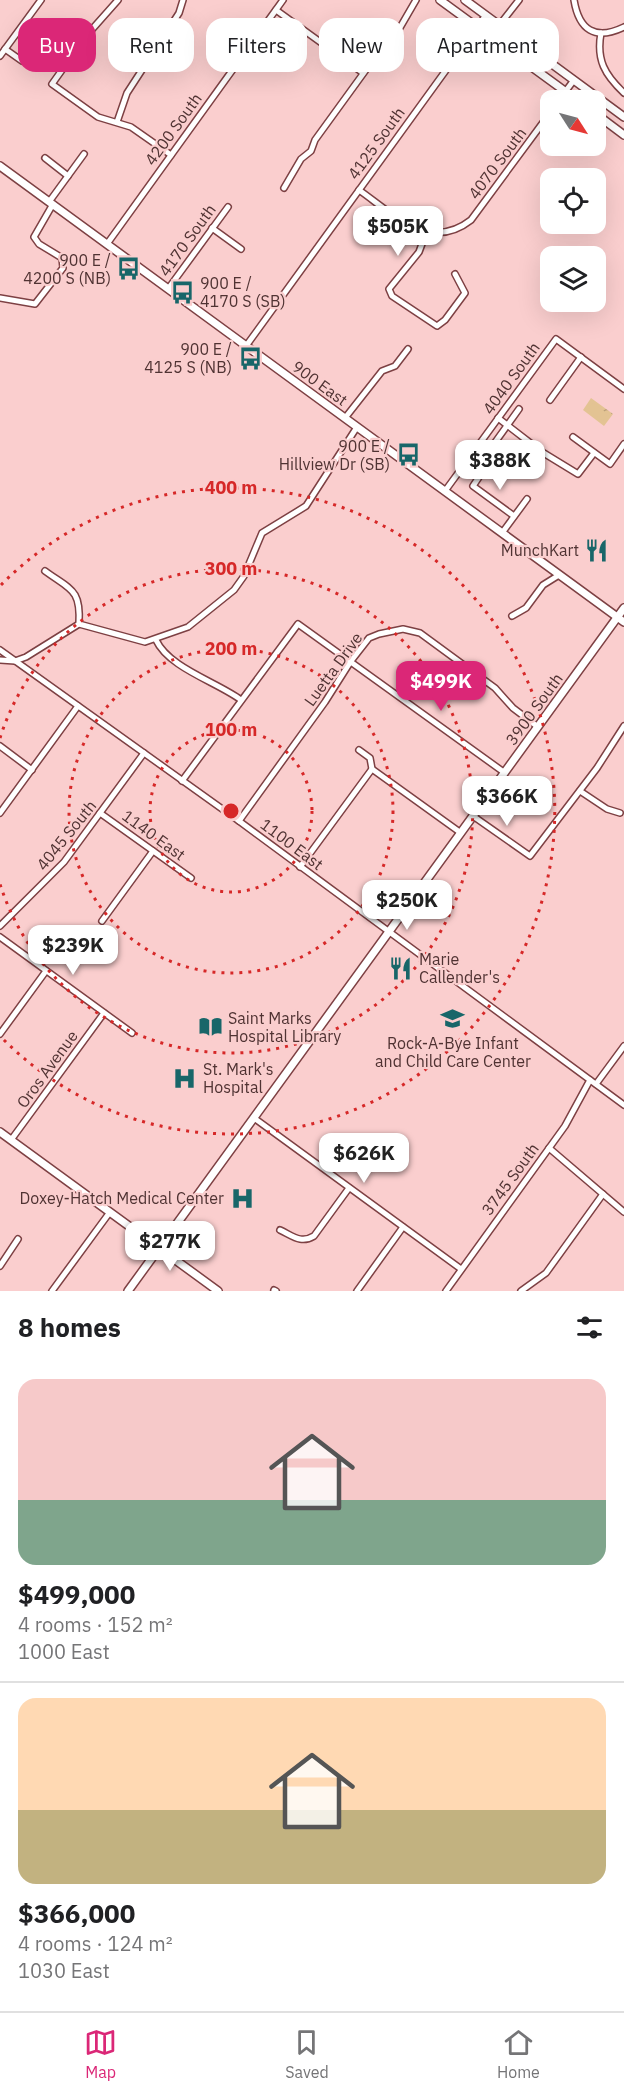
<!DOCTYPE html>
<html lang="en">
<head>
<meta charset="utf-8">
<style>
	body { margin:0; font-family:"IBM Plex Sans",sans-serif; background:#f6f6f6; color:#202124; height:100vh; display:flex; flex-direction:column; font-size:22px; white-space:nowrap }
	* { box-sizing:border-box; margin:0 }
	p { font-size:20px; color:#757577 }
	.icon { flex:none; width:33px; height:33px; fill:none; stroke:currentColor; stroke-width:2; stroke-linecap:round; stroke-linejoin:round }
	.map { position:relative; height:1291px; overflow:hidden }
	.sheet { display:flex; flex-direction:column; background:#fff; flex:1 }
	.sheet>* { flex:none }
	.guide { position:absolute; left:18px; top:18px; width:588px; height:54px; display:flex; gap:12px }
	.needle { width:39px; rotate:126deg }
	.buttons { position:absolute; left:540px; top:90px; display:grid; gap:12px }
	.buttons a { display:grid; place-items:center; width:66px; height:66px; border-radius:12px; background:#fff; box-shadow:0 6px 24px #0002; font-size:30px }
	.price { position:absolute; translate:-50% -51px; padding:0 14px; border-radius:12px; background:#fff; color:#222; font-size:20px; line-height:39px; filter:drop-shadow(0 2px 3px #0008) }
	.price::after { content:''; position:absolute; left:50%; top:36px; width:18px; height:14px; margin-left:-9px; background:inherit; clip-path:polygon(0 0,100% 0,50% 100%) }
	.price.selected { background:#db2777; color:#fff }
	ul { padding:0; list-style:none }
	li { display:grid; align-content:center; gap:12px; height:318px; padding:0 18px }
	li+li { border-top:2px solid #e0e0e0 }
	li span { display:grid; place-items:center; height:186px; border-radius:18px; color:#555 }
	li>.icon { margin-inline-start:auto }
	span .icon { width:108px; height:108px; fill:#fffc; stroke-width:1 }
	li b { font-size:26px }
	h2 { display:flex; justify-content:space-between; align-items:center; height:72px; padding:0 18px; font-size:26px }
	.pill { padding:0 21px; border-radius:18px; background:#fff; box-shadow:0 6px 24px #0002; font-size:21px; line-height:54px }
	.pill.selected { background:#db2777; color:#fff }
	.menu { display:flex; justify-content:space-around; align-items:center; height:84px; border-top:2px solid #e0e0e0; background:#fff; font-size:16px; color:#757577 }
	.menu a { display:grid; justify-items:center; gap:3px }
	.menu .selected { color:#db2777 }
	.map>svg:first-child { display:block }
</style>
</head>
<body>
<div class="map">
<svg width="624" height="1291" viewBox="0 0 624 1291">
	<defs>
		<pattern id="forest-crowns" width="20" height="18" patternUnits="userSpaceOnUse" patternTransform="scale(1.5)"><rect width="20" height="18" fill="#e3c393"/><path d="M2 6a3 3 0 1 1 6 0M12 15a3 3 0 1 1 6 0" fill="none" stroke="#ba9f79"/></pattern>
	</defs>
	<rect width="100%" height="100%" fill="#facece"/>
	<path fill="url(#forest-crowns)" d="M 591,398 L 613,414 L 604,426 L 583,410 Z"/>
	<path fill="#e3c393" d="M 593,403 L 608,414 L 603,421 L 588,410 Z"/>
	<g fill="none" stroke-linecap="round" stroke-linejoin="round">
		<defs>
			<g id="minor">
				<path d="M 118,0 L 87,35 L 52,84 L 98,117 L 131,127 L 171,155"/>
				<path d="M 574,0 C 579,30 595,41 624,27"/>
				<path d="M 276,10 L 363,73"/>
				<path d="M 601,33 C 596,60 605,75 624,93"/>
				<path d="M 490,37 L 519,0"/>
				<path d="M 5,49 L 22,61"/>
				<path d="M 0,56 L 41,0"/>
				<path d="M 559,100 L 574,80"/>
				<path d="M 117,122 L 127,93 L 179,13 L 183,0"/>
				<path d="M 45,158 L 68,176"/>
				<path d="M 284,188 L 301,159 L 311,151 L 315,140 L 368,67 L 387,50 L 416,0"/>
				<path d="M 359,190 C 392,213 429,253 471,220 L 550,113"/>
				<path d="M 49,202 L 84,154"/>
				<path d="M 212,228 L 241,249"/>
				<path d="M 426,233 L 419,252 L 389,289 L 392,296 L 437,326 L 445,320 L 465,293 L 455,274"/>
				<path d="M 107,244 L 283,0"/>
				<path d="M 168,289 L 228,207"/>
				<path d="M 0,298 L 35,304 L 63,268 L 62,258 L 39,244 L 34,237 L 53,204"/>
				<path d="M 246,346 L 486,15"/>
				<path d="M 550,400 L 581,357"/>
				<path d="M 345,418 L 382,371 L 395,366 L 408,349"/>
				<path d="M 498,418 L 542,452 L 578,474 L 594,453"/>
				<path d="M 573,437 L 610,464 L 624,444"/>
				<path d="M 445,491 L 556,339 L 624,389"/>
				<path d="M 514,516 L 473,486 L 487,465 L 491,448 L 519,409"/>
				<path d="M 502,533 L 527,499"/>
				<path d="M 45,571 C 71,590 81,589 79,624"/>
				<path d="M 512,616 L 526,608 L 543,585 L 559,575"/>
				<path d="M 156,640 C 169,668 217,682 241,700"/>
				<path d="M 0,650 L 239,821 L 624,1105"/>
				<path d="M 0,660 L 15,661 L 26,657 L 79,624 L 145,642 L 188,627 L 234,590 L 244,576 L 262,533 L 306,506 L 357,427"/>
				<path d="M 0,746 L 32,770"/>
				<path d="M 359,750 L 370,758 L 372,769 L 461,833"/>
				<path d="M 182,781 L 298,624 L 505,773"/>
				<path d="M 580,791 L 607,809 L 620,813"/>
				<path d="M 0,813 L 78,706"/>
				<path d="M 100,813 L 191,878"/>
				<path d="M 473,816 L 530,856 L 597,768 L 624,726"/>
				<path d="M 239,821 L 325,702 L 351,661 L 369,638 L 379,634 L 403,629 L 420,633 L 495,688 L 513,708 L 538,727"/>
				<path d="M 300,867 L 372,769"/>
				<path d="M 102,921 L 153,851"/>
				<path d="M 0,926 L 64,862 L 144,753"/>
				<path d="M 0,937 L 132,1033"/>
				<path d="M 0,1034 L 46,971"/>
				<path d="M 596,1084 L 624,1046"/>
				<path d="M 254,1118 L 461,1269"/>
				<path d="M 11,1140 L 104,1013"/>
				<path d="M 549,1148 L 624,1212"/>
				<path d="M 280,1230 C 293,1236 301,1244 314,1236 L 349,1188"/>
				<path d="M 0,1266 L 18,1239"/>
				<path d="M 274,1290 L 276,1291"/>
				<path d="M 52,1291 L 110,1212"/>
				<path d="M 357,1291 L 403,1227"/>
				<path d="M 446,1291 L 565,1126 L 590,1080"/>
				<path d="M 521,1291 L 546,1273 L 603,1194"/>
			</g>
			<g id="major">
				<path d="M 440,0 L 577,100"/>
				<path d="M 465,0 L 624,117"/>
				<path d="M 596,114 L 624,135"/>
				<path d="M 0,166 L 624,622"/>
				<path d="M 0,1132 L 218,1291"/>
				<path d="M 128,1291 L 624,608"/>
			</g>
		</defs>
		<use href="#minor" stroke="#7d4043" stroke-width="8"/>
		<use href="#major" stroke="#7d4043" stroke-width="10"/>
		<use href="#minor" stroke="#fff" stroke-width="5"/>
		<use href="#major" stroke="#fff" stroke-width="7"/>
	</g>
	<g fill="none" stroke="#d62828" stroke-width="3" stroke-dasharray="3 6">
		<circle cx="231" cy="811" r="81"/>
		<circle cx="231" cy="811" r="162"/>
		<path d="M0 738A242 242 0 1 1 0 884"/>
		<path d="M1 585A323 323 0 1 1 1 1037"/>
	</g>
	<defs>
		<symbol id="bus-bare" viewBox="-9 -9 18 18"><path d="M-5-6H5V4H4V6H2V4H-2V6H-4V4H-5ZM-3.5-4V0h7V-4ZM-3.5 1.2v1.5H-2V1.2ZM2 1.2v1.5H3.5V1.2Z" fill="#186669" stroke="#facece" stroke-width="2.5" paint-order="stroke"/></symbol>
		<symbol id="restaurant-bare" viewBox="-9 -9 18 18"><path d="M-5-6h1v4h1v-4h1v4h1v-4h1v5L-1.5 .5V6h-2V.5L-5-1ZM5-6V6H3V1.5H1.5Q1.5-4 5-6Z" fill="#186669" stroke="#facece" stroke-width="2.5" paint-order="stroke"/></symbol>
		<symbol id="school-bare" viewBox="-9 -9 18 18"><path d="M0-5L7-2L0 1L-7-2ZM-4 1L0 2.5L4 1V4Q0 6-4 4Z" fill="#186669" stroke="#facece" stroke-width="2.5" paint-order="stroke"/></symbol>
		<symbol id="library-bare" viewBox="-9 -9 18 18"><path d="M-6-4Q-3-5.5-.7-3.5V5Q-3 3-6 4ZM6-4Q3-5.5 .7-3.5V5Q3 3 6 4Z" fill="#186669" stroke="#facece" stroke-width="2.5" paint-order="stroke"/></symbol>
		<symbol id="hospital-bare" viewBox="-9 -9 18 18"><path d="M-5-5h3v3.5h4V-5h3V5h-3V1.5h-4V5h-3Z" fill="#186669" stroke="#facece" stroke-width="2.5" paint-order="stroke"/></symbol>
	</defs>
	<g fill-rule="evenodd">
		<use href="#bus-bare" x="112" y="252" width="33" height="33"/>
		<use href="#bus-bare" x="166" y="276" width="33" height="33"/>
		<use href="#bus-bare" x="234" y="342" width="33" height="33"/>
		<use href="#bus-bare" x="392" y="438" width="33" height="33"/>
		<use href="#restaurant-bare" x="580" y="534" width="33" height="33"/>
		<use href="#restaurant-bare" x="384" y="952" width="33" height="33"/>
		<use href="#school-bare" x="436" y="1002" width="33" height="33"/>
		<use href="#library-bare" x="194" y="1010" width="33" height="33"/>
		<use href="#hospital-bare" x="168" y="1062" width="33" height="33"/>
		<use href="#hospital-bare" x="226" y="1182" width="33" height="33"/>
	</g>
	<g text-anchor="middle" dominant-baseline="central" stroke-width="4.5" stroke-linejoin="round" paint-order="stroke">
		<g font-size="16" fill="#503333" stroke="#facece">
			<text transform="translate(173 129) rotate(-54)">4200 South</text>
			<text transform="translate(376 143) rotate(-54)">4125 South</text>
			<text transform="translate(497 163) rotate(-53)">4070 South</text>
			<text transform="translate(187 240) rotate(-54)">4170 South</text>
			<text transform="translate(511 378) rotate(-54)">4040 South</text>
			<text transform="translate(320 383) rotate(36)">900 East</text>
			<text transform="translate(333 669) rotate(-54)">Luetta Drive</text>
			<text transform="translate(534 709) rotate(-54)">3900 South</text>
			<text transform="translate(66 835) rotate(-51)">4045 South</text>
			<text transform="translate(154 835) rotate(36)">1140 East</text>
			<text transform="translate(292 844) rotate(37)">1100 East</text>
			<text transform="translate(47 1069) rotate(-54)">Oros Avenue</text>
			<text transform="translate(510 1179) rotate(-54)">3745 South</text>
		</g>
		<g font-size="16" fill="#503333" stroke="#facece" text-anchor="end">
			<text x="111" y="260">900 E /<tspan x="111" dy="18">4200 S (NB)</tspan></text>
			<text x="200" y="283" text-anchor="start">900 E /<tspan x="200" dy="18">4170 S (SB)</tspan></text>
			<text x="232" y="349">900 E /<tspan x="232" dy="18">4125 S (NB)</tspan></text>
			<text x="390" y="446">900 E /<tspan x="390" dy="18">Hillview Dr (SB)</tspan></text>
			<text x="579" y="550">MunchKart</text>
			<text x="419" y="959" text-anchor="start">Marie<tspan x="419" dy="18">Callender's</tspan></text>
			<text x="228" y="1018" text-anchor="start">Saint Marks<tspan x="228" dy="18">Hospital Library</tspan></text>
			<text x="453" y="1043" text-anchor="middle">Rock-A-Bye Infant<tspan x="453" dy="18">and Child Care Center</tspan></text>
			<text x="203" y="1069" text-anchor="start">St. Mark's<tspan x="203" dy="18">Hospital</tspan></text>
			<text x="224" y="1198">Doxey-Hatch Medical Center</text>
		</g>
	</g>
	<circle cx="231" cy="811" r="9" fill="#d62828" stroke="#facece" stroke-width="3"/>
	<g font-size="18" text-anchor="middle" font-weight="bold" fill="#d62828" stroke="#facece" stroke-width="4.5" stroke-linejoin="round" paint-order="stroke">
		<text x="231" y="494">400 m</text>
		<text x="231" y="575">300 m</text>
		<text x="231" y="655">200 m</text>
		<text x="231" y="736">100 m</text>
	</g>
</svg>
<div class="buttons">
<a><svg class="needle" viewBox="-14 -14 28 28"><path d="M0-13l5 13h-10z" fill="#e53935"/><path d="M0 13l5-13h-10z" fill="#757577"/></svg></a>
<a><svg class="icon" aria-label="locate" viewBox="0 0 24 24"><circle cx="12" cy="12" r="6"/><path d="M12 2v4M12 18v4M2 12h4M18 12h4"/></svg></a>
<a><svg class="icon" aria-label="layers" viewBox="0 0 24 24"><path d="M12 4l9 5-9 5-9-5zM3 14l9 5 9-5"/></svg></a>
</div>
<b class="price" style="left:398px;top:257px">$505K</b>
<b class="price" style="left:500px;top:491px">$388K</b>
<b class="price selected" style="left:441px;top:712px">$499K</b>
<b class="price" style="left:507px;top:827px">$366K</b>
<b class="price" style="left:407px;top:931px">$250K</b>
<b class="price" style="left:73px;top:976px">$239K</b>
<b class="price" style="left:364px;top:1184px">$626K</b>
<b class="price" style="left:170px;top:1272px">$277K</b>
<div class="guide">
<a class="pill selected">Buy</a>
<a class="pill">Rent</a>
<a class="pill">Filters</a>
<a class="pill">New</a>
<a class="pill">Apartment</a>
</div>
</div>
<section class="sheet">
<h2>8 homes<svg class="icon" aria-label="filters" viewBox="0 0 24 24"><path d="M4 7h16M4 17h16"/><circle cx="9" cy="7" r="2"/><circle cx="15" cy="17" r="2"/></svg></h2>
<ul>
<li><span style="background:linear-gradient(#f6c9c9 65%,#7fa58c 0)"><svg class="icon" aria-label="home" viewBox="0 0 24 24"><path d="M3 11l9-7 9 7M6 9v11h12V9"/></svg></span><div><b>$499,000</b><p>4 rooms · 152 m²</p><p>1000 East</p></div></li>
<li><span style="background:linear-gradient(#ffd9b3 60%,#c2b280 0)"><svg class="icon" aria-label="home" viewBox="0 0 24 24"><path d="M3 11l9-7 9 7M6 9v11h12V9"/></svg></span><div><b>$366,000</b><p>4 rooms · 124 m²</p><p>1030 East</p></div></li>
</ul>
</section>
<nav class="menu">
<a class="selected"><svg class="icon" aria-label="map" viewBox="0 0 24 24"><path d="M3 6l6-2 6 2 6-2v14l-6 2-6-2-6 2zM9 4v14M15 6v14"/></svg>Map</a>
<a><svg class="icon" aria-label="saved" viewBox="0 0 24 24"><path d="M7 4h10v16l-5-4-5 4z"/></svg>Saved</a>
<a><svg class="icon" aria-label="home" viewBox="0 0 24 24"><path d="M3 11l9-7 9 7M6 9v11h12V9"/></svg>Home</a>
</nav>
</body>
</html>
